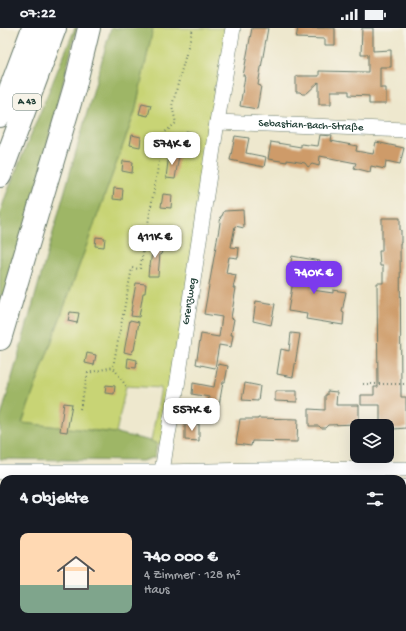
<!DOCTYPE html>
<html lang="de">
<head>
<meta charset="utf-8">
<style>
	body { margin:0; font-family:"Gochi Hand",sans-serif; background:#20242c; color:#f1f3f6; height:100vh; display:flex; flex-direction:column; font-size:15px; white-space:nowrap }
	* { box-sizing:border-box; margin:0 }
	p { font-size:13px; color:#9ea1a6 }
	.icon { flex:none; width:22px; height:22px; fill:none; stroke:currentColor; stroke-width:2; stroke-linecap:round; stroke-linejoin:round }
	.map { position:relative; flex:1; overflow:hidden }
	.side { position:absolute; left:0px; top:447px; width:406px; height:156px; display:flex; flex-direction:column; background:#171b24; border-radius:12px 12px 0 0; box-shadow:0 4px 16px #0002 }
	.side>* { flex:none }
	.controls { position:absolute; left:350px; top:391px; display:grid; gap:8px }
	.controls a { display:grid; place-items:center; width:44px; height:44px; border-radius:8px; background:#171b24; box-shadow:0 4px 16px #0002; font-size:20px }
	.price { position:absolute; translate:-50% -34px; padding:0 9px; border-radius:8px; background:#fff; color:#222; font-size:13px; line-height:26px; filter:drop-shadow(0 1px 2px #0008) }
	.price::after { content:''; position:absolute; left:50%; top:24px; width:12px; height:9px; margin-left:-6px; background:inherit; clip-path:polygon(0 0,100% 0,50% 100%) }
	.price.on { background:#7c3aed; color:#fff }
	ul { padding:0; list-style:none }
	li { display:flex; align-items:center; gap:12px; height:100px; padding:0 20px }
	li+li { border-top:1px solid #363941 }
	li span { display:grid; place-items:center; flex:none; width:112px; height:80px; border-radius:8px; color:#555 }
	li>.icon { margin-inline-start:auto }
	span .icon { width:48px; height:48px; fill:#fffc; stroke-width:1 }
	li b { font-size:17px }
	h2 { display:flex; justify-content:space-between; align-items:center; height:48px; padding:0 20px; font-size:17px }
	.status { display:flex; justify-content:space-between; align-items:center; height:28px; padding:0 20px; background:#171b24; direction:ltr }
	.status svg { height:11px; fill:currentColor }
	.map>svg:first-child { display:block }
</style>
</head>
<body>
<div class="status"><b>07:22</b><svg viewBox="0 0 49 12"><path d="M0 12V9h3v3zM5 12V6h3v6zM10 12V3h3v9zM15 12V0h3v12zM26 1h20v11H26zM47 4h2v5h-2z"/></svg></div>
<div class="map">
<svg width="406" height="603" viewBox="0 0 406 603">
	<rect width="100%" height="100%" fill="#f7f3e8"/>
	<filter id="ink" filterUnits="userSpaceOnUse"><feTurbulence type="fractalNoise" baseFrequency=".025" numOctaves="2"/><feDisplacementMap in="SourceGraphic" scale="8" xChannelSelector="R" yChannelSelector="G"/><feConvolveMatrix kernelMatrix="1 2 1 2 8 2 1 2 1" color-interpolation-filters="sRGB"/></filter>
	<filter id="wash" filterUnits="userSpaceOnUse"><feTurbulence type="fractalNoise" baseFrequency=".012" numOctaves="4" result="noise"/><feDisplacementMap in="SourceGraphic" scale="16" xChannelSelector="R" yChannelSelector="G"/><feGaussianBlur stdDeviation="0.9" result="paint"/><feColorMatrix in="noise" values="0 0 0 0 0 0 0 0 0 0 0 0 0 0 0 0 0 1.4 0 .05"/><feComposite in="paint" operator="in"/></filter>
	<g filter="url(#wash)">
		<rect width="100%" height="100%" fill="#eee8ce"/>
		<path fill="#c8d475" stroke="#748854" d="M 153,0 L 233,0 L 166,417 L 157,416 L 151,413 L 161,360 L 126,358 L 116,405 L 22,395 L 135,84 Z"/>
		<g fill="#9eb666" stroke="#5e7a4d">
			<path d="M 75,0 L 77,0 L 29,189 L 0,287 L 0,185 L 6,167 Z"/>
			<path d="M 111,0 L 153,0 L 135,84 L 22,395 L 116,405 L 151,413 L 157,416 L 155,429 L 142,433 L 0,431 L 0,392 Z"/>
		</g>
		<g id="blocks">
			<g fill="#ce9b69">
				<path d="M 252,0 L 268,0 L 258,57 L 261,58 L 257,81 L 240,78 L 245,48 L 243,48 Z"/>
				<path d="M 298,0 L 335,0 L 335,17 L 325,17 L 325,11 L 296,10 Z"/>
				<path d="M 362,0 L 373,0 L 373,23 L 391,22 L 391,39 L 380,39 L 380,60 L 386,60 L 386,76 L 369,76 L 369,68 L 349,67 L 349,63 L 331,63 L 331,76 L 319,76 L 319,54 L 306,66 L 302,66 L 300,64 L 296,64 L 296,48 L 319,48 L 319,43 L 368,44 L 368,26 L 361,26 Z"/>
				<path d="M 142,75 L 151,77 L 148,88 L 139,86 Z"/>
				<path d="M 186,103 L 195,105 L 193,116 L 183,114 Z"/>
				<path d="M 132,107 L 141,109 L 140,119 L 130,117 Z"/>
				<path d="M 320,107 L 332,108 L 331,113 L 357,118 L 356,123 L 373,126 L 376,114 L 404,120 L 400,136 L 386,133 L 385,141 L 371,138 L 370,144 L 354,140 L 356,135 L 320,128 L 319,138 L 312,136 L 308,139 L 305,135 L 287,132 L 287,134 L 268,131 L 271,114 L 301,119 L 301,116 L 318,118 Z"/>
				<path d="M 235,108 L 249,110 L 246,125 L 266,129 L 264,139 L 230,132 Z"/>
				<path d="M 169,125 L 179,127 L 175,151 L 166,150 Z"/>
				<path d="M 123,133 L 133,134 L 132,145 L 122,143 Z"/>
				<path d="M 114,160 L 123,161 L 122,172 L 113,171 Z"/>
				<path d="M 163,166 L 172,167 L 171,180 L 161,179 Z"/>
				<path d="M 243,182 L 244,200 L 235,198 L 231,219 L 239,220 L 238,230 L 229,229 L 226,245 L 236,247 L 233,260 L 236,260 L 231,290 L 234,291 L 231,307 L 233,307 L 231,319 L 219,317 L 215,340 L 196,336 L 201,306 L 219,309 L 222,289 L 204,286 L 219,201 L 221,188 L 222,188 L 224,183 Z"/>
				<path d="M 382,190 L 400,190 L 400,202 L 401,202 L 401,215 L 400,215 L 401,364 L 401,369 L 406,369 L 406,400 L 394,401 L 394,400 L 387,400 L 387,398 L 380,398 L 380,377 L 361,377 L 361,367 L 374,367 L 374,359 L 378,359 L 377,255 L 383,255 L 383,238 L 380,238 L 379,223 L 382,223 Z"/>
				<path d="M 96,209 L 105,210 L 104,219 L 95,218 Z"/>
				<path d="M 154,211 L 161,212 L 160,217 L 163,218 L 161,227 L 160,226 L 158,248 L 148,248 L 149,238 L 150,238 Z"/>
				<path d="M 292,228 L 320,233 L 312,262 L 333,265 L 333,262 L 346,264 L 342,284 L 344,285 L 343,297 L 306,291 L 307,286 L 288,283 L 295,241 L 290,240 Z"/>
				<path d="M 136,255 L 146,256 L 145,265 L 143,265 L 139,289 L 131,288 L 132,283 L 131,283 Z"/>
				<path d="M 256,273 L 275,276 L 271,297 L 253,293 Z"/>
				<path d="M 70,284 L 79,285 L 77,295 L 68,293 Z"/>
				<path d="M 130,292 L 139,294 L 134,322 L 133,322 L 132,326 L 124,324 Z"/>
				<path d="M 291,305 L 300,306 L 293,349 L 277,346 L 281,321 L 289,323 Z"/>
				<path d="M 87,325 L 96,327 L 94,337 L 85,335 Z"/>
				<path d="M 128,330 L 137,332 L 136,340 L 127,339 Z"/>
				<path d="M 218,336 L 228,338 L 225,354 L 223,354 L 219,377 L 208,375 L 209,369 L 192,366 L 193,355 L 214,359 Z"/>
				<path d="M 245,355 L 260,358 L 258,373 L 242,372 Z"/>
				<path d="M 106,357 L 115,358 L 114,366 L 105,365 Z"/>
				<path d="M 275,363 L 297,363 L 297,374 L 275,373 Z"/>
				<path d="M 327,363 L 337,364 L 336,377 L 359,377 L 359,396 L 328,397 L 325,400 L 321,400 L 319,398 L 309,398 L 309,381 L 325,382 L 325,367 L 327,367 Z"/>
				<path d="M 64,375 L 72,376 L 67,404 L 60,403 Z"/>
				<path d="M 258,390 L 298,391 L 297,414 L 252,413 L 251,418 L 236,416 L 240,391 L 258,391 Z"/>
				<path d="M 185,396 L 199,396 L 199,413 L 185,412 Z"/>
			</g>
		</g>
	</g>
	<g filter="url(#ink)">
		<use href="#blocks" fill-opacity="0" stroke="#67796a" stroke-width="1"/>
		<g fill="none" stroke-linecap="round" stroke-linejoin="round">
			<defs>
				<g id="minor">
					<path id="s1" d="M 217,94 L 406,102"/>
					<path d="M 0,444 L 162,444 L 257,442 L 406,441"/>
					<path id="s2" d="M 161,451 L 166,417 L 177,358 L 217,94 L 233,0"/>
					<path d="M 402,460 L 406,459"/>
					<path d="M 46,603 L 47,599"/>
					<path d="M 133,603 L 134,599"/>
					<path d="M 282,603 L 283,599"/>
				</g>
				<g id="highway">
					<path d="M 0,88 L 33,0"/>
					<path d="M 0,148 L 55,0"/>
					<path d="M 0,311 L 75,58 L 89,0"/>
				</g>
			</defs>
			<use href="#minor" stroke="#67796a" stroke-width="16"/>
			<use href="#highway" stroke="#67796a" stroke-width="24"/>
			<g stroke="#67796a" stroke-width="2" stroke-dasharray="1 3" stroke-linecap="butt">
				<path d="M 363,356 L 406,356"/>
				<path d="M 126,358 L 113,339 L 132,240 L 140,241 L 164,105 L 176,95 L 172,78 L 193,0"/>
				<path d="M 80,381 L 88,345 L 113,339"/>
				<path d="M 402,588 L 406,588"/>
			</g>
			<use href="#minor" stroke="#fff" stroke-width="15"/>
			<use href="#highway" stroke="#fff" stroke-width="22"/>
		</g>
	</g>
	<g text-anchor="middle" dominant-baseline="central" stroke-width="3.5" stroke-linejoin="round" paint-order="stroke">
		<rect fill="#f7f3e8" stroke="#60746a" stroke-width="1" x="13" y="66" width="28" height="16" rx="3"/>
		<g font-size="10" font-weight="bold" fill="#1f3d34">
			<text x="27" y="74">A 43</text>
		</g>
		<g font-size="11" fill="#1f3d34" stroke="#f7f3e8">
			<text stroke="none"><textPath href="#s1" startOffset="94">Sebastian-Bach-Straße</textPath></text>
			<text stroke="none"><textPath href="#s2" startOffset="180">Grenzweg</textPath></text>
		</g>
	</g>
</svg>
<div class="controls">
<a><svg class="icon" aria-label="layers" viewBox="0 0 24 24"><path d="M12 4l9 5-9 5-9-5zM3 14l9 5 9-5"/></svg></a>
</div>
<b class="price" style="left:172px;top:138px">574K €</b>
<b class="price" style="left:155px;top:231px">411K €</b>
<b class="price on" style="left:314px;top:267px">740K €</b>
<b class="price" style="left:192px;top:404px">557K €</b>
<section class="side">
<h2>4 Objekte<svg class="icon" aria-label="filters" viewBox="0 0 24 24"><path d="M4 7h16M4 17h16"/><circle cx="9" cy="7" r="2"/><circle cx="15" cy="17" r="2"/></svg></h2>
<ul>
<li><span style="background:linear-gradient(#ffd9b3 65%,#7fa58c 0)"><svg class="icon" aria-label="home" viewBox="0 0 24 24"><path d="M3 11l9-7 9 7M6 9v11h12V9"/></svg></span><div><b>740 000 €</b><p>4 Zimmer · 128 m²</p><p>Haus</p></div></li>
</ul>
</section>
</div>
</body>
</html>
